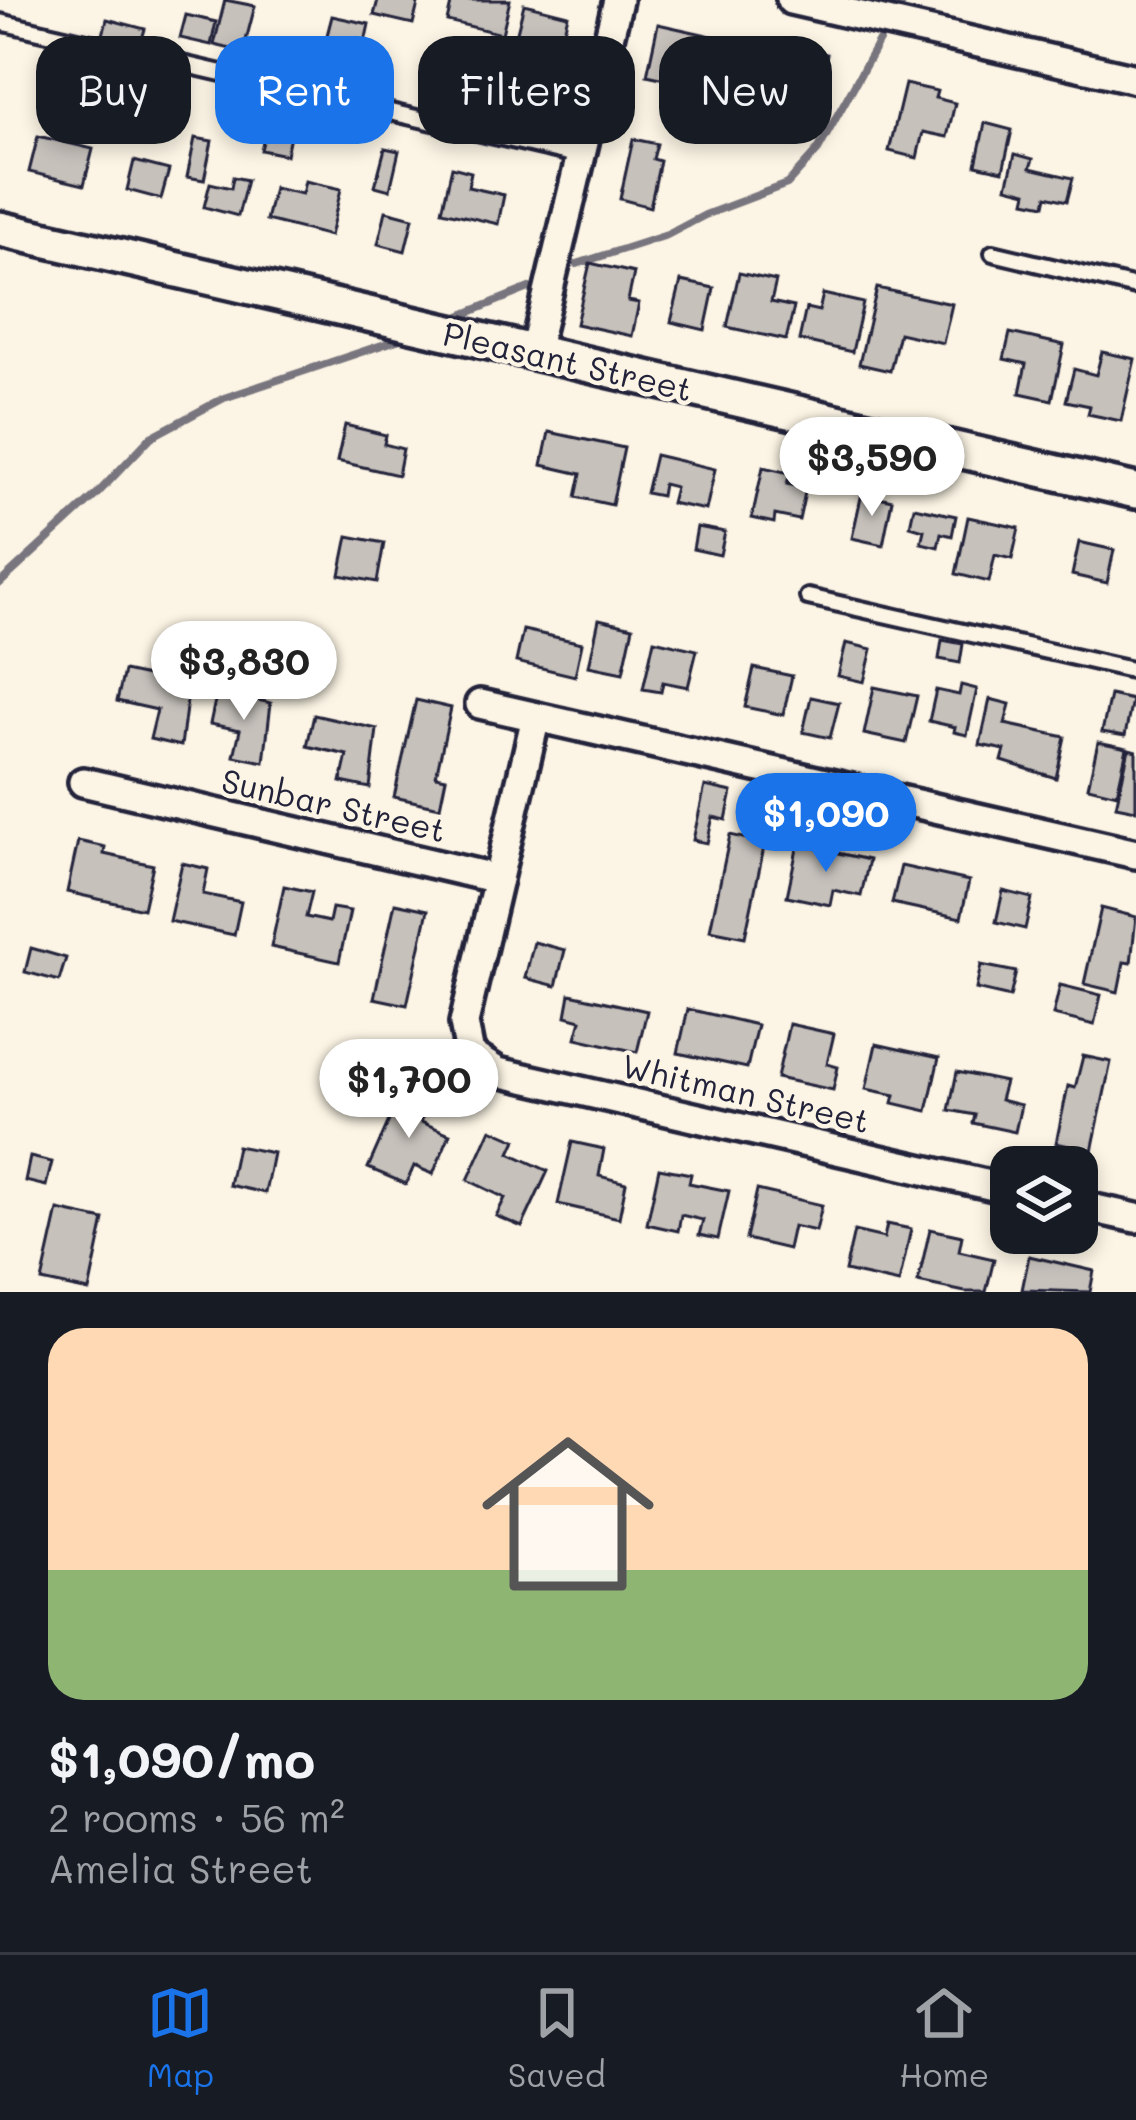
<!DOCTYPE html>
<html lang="en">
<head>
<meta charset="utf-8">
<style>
	body { margin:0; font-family:Mali,sans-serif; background:#242831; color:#f1f3f6; height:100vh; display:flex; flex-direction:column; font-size:45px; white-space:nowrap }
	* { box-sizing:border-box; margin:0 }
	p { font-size:39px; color:#9ea1a6 }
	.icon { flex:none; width:66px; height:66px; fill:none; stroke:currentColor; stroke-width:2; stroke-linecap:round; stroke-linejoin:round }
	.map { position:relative; height:1292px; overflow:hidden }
	.sheet { display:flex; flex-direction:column; background:#171b24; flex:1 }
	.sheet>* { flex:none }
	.hud { position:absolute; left:36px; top:36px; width:1065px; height:108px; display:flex; gap:24px }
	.tools { position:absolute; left:990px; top:1146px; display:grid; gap:24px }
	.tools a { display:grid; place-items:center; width:108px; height:108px; border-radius:24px; background:#171b24; box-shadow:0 6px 18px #0003; font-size:60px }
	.price { position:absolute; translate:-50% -102px; padding:0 27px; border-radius:42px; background:#fff; color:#222; font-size:39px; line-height:78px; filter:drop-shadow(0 3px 6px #0008) }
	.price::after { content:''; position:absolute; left:50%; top:72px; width:36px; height:27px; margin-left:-18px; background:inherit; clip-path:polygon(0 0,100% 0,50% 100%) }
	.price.on { background:#1a73e8; color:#fff }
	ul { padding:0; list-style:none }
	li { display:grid; align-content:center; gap:24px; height:636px; padding:0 48px }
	li span { display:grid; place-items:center; height:372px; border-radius:36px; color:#555 }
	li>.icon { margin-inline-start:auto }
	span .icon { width:216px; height:216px; fill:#fffc; stroke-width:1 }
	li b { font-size:51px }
	.chip { padding:0 42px; border-radius:36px; background:#171b24; box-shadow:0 6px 18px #0003; font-size:42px; line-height:108px }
	.chip.on { background:#1a73e8; color:#fff }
	.dock { display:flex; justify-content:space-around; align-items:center; height:168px; border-top:3px solid #363941; background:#171b24; font-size:33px; color:#9ea1a6 }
	.dock a { display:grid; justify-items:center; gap:6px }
	.dock .on { color:#1a73e8 }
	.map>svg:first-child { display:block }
</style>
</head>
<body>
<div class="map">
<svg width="1136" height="1292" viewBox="0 0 1136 1292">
	<rect width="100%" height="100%" fill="#fcf5e5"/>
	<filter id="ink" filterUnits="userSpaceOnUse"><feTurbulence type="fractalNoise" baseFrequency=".00833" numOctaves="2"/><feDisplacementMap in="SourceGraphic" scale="24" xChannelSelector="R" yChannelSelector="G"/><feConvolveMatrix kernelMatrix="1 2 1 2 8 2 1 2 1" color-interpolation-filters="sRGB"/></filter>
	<g filter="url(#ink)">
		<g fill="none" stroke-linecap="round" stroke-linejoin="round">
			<g stroke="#78757e" stroke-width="8">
				<path d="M 900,7 L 904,0"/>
				<path d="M 577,264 L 667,235 L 705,215 L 787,184 L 818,150 L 880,39"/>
				<path d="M 460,316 L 529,288"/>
				<path d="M 0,583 L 96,495 L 151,437 L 224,398 L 406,337"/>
			</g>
		</g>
		<g fill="#c6c1bb" stroke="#22223b" stroke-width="3">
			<path d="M 225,0 L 255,6 L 243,52 L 214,45 Z"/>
			<path d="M 378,0 L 419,0 L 413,24 L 374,15 Z"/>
			<path d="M 452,0 L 510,0 L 502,34 L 447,21 Z"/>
			<path d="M 524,4 L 568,15 L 556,63 L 512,52 Z"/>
			<path d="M 186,15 L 216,22 L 211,45 L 180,38 Z"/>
			<path d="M 332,16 L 369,24 L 363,52 L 325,43 Z"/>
			<path d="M 107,19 L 145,29 L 139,49 L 102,39 Z"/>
			<path d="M 658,24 L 725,39 L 720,65 L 690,58 L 684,83 L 647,75 Z"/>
			<path d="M 791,45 L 827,54 L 810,121 L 775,112 Z"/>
			<path d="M 517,59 L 553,67 L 540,120 L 504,111 Z"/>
			<path d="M 905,84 L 937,91 L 935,98 L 955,103 L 947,137 L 923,132 L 917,158 L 889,151 Z"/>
			<path d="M 985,123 L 1012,130 L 1003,171 L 976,165 Z"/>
			<path d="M 267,124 L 291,130 L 286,155 L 261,150 Z"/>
			<path d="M 38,136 L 93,149 L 84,185 L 29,172 Z"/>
			<path d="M 195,138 L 212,141 L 204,180 L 187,177 Z"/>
			<path d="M 633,139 L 657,144 L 653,159 L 660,161 L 650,207 L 620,199 Z"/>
			<path d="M 385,148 L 399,151 L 390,190 L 375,186 Z"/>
			<path d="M 1015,154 L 1033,159 L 1030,168 L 1073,178 L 1067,201 L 1047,196 L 1045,205 L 1025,201 L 1027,192 L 1007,187 Z"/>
			<path d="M 134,161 L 169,170 L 161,199 L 127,190 Z"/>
			<path d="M 452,167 L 471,172 L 468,187 L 504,195 L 498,224 L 442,211 Z"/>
			<path d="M 233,177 L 247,180 L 238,216 L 204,207 L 210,183 L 231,188 Z"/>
			<path d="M 305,181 L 341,189 L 330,236 L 266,220 L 274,188 L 302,194 Z"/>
			<path d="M 386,211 L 413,218 L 405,251 L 378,244 Z"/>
			<path d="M 590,263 L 634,273 L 628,301 L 639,303 L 632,336 L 576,324 Z"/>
			<path d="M 739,273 L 776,281 L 771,302 L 794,307 L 786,340 L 727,327 Z"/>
			<path d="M 681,281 L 714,288 L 705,330 L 671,322 Z"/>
			<path d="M 877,288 L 952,304 L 943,343 L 899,333 L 890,371 L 859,364 Z"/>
			<path d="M 823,294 L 863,303 L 852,352 L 799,340 L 806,308 L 819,311 Z"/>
			<path d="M 1010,333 L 1064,345 L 1052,400 L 1020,393 L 1026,364 L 1004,359 Z"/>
			<path d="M 1102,352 L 1135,359 L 1121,421 L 1088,414 L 1090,406 L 1066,401 L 1074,369 L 1096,375 Z"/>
			<path d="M 345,425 L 386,435 L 384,444 L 403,449 L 398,475 L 337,461 Z"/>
			<path d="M 549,432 L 624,448 L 612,505 L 576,497 L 581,474 L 542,465 Z"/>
			<path d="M 655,455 L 715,469 L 706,510 L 671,503 L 675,487 L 663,484 L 661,496 L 646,493 Z"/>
			<path d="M 763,467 L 790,473 L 787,484 L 806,488 L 799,520 L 775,515 L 774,523 L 752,518 Z"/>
			<path d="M 862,493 L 892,500 L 883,545 L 852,538 Z"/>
			<path d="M 914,507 L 956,516 L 952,536 L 941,533 L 938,547 L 921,543 L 924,530 L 910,526 Z"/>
			<path d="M 968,517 L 1019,528 L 1012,559 L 995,555 L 989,582 L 956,574 Z"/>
			<path d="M 697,527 L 725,532 L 720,555 L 693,549 Z"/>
			<path d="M 348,536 L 384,543 L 377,582 L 340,575 Z"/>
			<path d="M 1079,542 L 1114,550 L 1107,583 L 1072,575 Z"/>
			<path d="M 599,619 L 633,627 L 623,673 L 589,666 Z"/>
			<path d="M 523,630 L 582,643 L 575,676 L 516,662 Z"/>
			<path d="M 654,640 L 697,650 L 688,687 L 663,682 L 661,692 L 643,689 Z"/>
			<path d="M 942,640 L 963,644 L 960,663 L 939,659 Z"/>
			<path d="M 846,643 L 872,649 L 864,682 L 838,676 Z"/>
			<path d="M 754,668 L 792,676 L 783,715 L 745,707 Z"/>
			<path d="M 124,671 L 189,685 L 181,746 L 150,739 L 157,710 L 117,701 Z"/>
			<path d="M 961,685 L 977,689 L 967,735 L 954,732 L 955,727 L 929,721 L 936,690 L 959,695 Z"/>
			<path d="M 874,687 L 917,696 L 906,743 L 864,734 Z"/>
			<path d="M 217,691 L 271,703 L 264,762 L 234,756 L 240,730 L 210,724 Z"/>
			<path d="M 1110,695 L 1132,700 L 1125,736 L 1102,732 Z"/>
			<path d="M 811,697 L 839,703 L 830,738 L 803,732 Z"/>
			<path d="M 990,699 L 1010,704 L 1005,724 L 1065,737 L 1056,778 L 1002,761 L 1005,750 L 980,745 Z"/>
			<path d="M 416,700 L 451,708 L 436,776 L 446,778 L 440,807 L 394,797 Z"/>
			<path d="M 314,715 L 377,729 L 370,788 L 341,782 L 347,755 L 307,746 Z"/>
			<path d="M 1098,742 L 1127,748 L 1117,794 L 1088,787 Z"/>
			<path d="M 1129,749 L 1136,751 L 1136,810 L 1116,806 Z"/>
			<path d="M 705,786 L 732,792 L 726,820 L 713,817 L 707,843 L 693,840 Z"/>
			<path d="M 730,835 L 765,843 L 745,937 L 710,930 Z"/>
			<path d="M 78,841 L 105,847 L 104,854 L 153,865 L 143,909 L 67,892 Z"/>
			<path d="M 798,844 L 869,860 L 861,896 L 833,890 L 830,905 L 787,896 Z"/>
			<path d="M 182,863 L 208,869 L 203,894 L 241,902 L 234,935 L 169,921 Z"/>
			<path d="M 901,866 L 969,881 L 961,918 L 892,903 Z"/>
			<path d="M 284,886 L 312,892 L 306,917 L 329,922 L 332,908 L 350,911 L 339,962 L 271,947 Z"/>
			<path d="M 1003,891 L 1032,898 L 1025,929 L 996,922 Z"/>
			<path d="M 395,903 L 428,910 L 407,1005 L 374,998 Z"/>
			<path d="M 1101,908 L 1136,917 L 1131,963 L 1124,962 L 1118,992 L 1084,984 Z"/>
			<path d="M 534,942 L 565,950 L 556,986 L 525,978 Z"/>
			<path d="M 31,948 L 66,958 L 59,981 L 25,972 Z"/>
			<path d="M 981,965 L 1016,972 L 1010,997 L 976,989 Z"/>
			<path d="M 1060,985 L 1101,995 L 1094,1025 L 1053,1015 Z"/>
			<path d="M 570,994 L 647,1011 L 637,1052 L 576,1038 L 581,1020 L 566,1016 Z"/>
			<path d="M 688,1009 L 757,1025 L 747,1068 L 678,1053 Z"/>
			<path d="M 789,1024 L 834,1034 L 827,1064 L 838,1067 L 833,1090 L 777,1078 Z"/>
			<path d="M 876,1044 L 939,1058 L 927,1111 L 893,1103 L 895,1095 L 866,1089 Z"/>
			<path d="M 1083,1056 L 1111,1062 L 1092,1151 L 1056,1143 L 1068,1086 L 1075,1088 Z"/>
			<path d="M 957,1072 L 1005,1082 L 1000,1100 L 1021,1105 L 1015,1132 L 973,1123 L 975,1115 L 949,1110 Z"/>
			<path d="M 403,1089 L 430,1100 L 421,1122 L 450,1134 L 433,1174 L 414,1166 L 406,1184 L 368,1168 Z"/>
			<path d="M 491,1129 L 516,1140 L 510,1153 L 548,1171 L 522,1227 L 496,1216 L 505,1198 L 468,1180 Z"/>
			<path d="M 572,1142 L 604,1149 L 599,1176 L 626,1183 L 619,1218 L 558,1204 Z"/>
			<path d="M 237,1146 L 273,1153 L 265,1193 L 229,1185 Z"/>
			<path d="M 30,1157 L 52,1162 L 46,1186 L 25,1181 Z"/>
			<path d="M 659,1168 L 691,1174 L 689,1183 L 729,1191 L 718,1239 L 699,1235 L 703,1220 L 681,1215 L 678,1231 L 647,1224 Z"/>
			<path d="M 757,1190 L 822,1205 L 816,1231 L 793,1226 L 788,1249 L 746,1239 Z"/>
			<path d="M 58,1210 L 104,1220 L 89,1291 L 42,1281 Z"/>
			<path d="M 887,1224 L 911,1229 L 899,1283 L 845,1271 L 854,1231 L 884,1238 Z"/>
			<path d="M 930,1229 L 962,1236 L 959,1251 L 994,1259 L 986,1292 L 965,1292 L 918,1282 Z"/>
			<path d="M 1029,1256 L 1094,1271 L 1090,1292 L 1022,1290 Z"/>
		</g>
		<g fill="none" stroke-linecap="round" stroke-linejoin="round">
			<defs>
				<g id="service">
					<path d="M 0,22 L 581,156"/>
					<path d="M 993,253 L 1136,287"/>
					<path d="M 808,597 L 1136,671"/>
				</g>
				<g id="minor">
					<path d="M 791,0 L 1136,79"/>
					<path d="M 534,352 L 618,0"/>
					<path d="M 480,704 L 1136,854"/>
					<path d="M 536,717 L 464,1023 L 470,1054 L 498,1072 L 1011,1190"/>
					<path d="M 83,782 L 498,879"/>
					<path d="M 1077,1205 L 1136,1218"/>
				</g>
				<path id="tertiary" d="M 0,229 L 1136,491"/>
			</defs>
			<use href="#service" stroke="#22223b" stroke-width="22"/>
			<use href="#minor" stroke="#22223b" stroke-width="36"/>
			<use href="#tertiary" stroke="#22223b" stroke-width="42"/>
			<use href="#service" stroke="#fcf5e5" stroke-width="14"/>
			<use href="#minor" stroke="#fcf5e5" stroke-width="27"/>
			<use href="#tertiary" stroke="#fcf5e5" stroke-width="33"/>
		</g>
	</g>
	<g text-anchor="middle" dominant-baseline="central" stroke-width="9" stroke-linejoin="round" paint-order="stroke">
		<g font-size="33" fill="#22223b" stroke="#fcf5e5">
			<text transform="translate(568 360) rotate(13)">Pleasant Street</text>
			<text transform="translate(334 804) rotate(13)">Sunbar Street</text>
			<text transform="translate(746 1092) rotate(13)">Whitman Street</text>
		</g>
	</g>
</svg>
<div class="tools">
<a><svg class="icon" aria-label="layers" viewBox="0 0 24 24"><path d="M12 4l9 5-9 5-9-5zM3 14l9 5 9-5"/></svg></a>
</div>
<b class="price" style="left:872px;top:519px">$3,590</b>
<b class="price" style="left:244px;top:723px">$3,830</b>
<b class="price on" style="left:826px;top:875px">$1,090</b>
<b class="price" style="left:409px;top:1141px">$1,700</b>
<div class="hud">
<a class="chip">Buy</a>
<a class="chip on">Rent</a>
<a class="chip">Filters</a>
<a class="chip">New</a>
</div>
</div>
<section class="sheet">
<ul>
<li><span style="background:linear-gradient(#ffd9b3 65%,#8fb573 0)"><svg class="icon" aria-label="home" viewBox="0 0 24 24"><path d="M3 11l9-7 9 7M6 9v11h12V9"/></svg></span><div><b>$1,090/mo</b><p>2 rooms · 56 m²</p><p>Amelia Street</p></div></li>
</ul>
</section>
<nav class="dock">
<a class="on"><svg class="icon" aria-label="map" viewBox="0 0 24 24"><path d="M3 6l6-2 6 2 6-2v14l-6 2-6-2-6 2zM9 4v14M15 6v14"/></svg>Map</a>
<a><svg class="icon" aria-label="saved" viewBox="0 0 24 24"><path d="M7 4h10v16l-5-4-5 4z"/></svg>Saved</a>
<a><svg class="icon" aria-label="home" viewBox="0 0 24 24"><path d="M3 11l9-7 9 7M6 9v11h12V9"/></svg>Home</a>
</nav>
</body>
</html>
